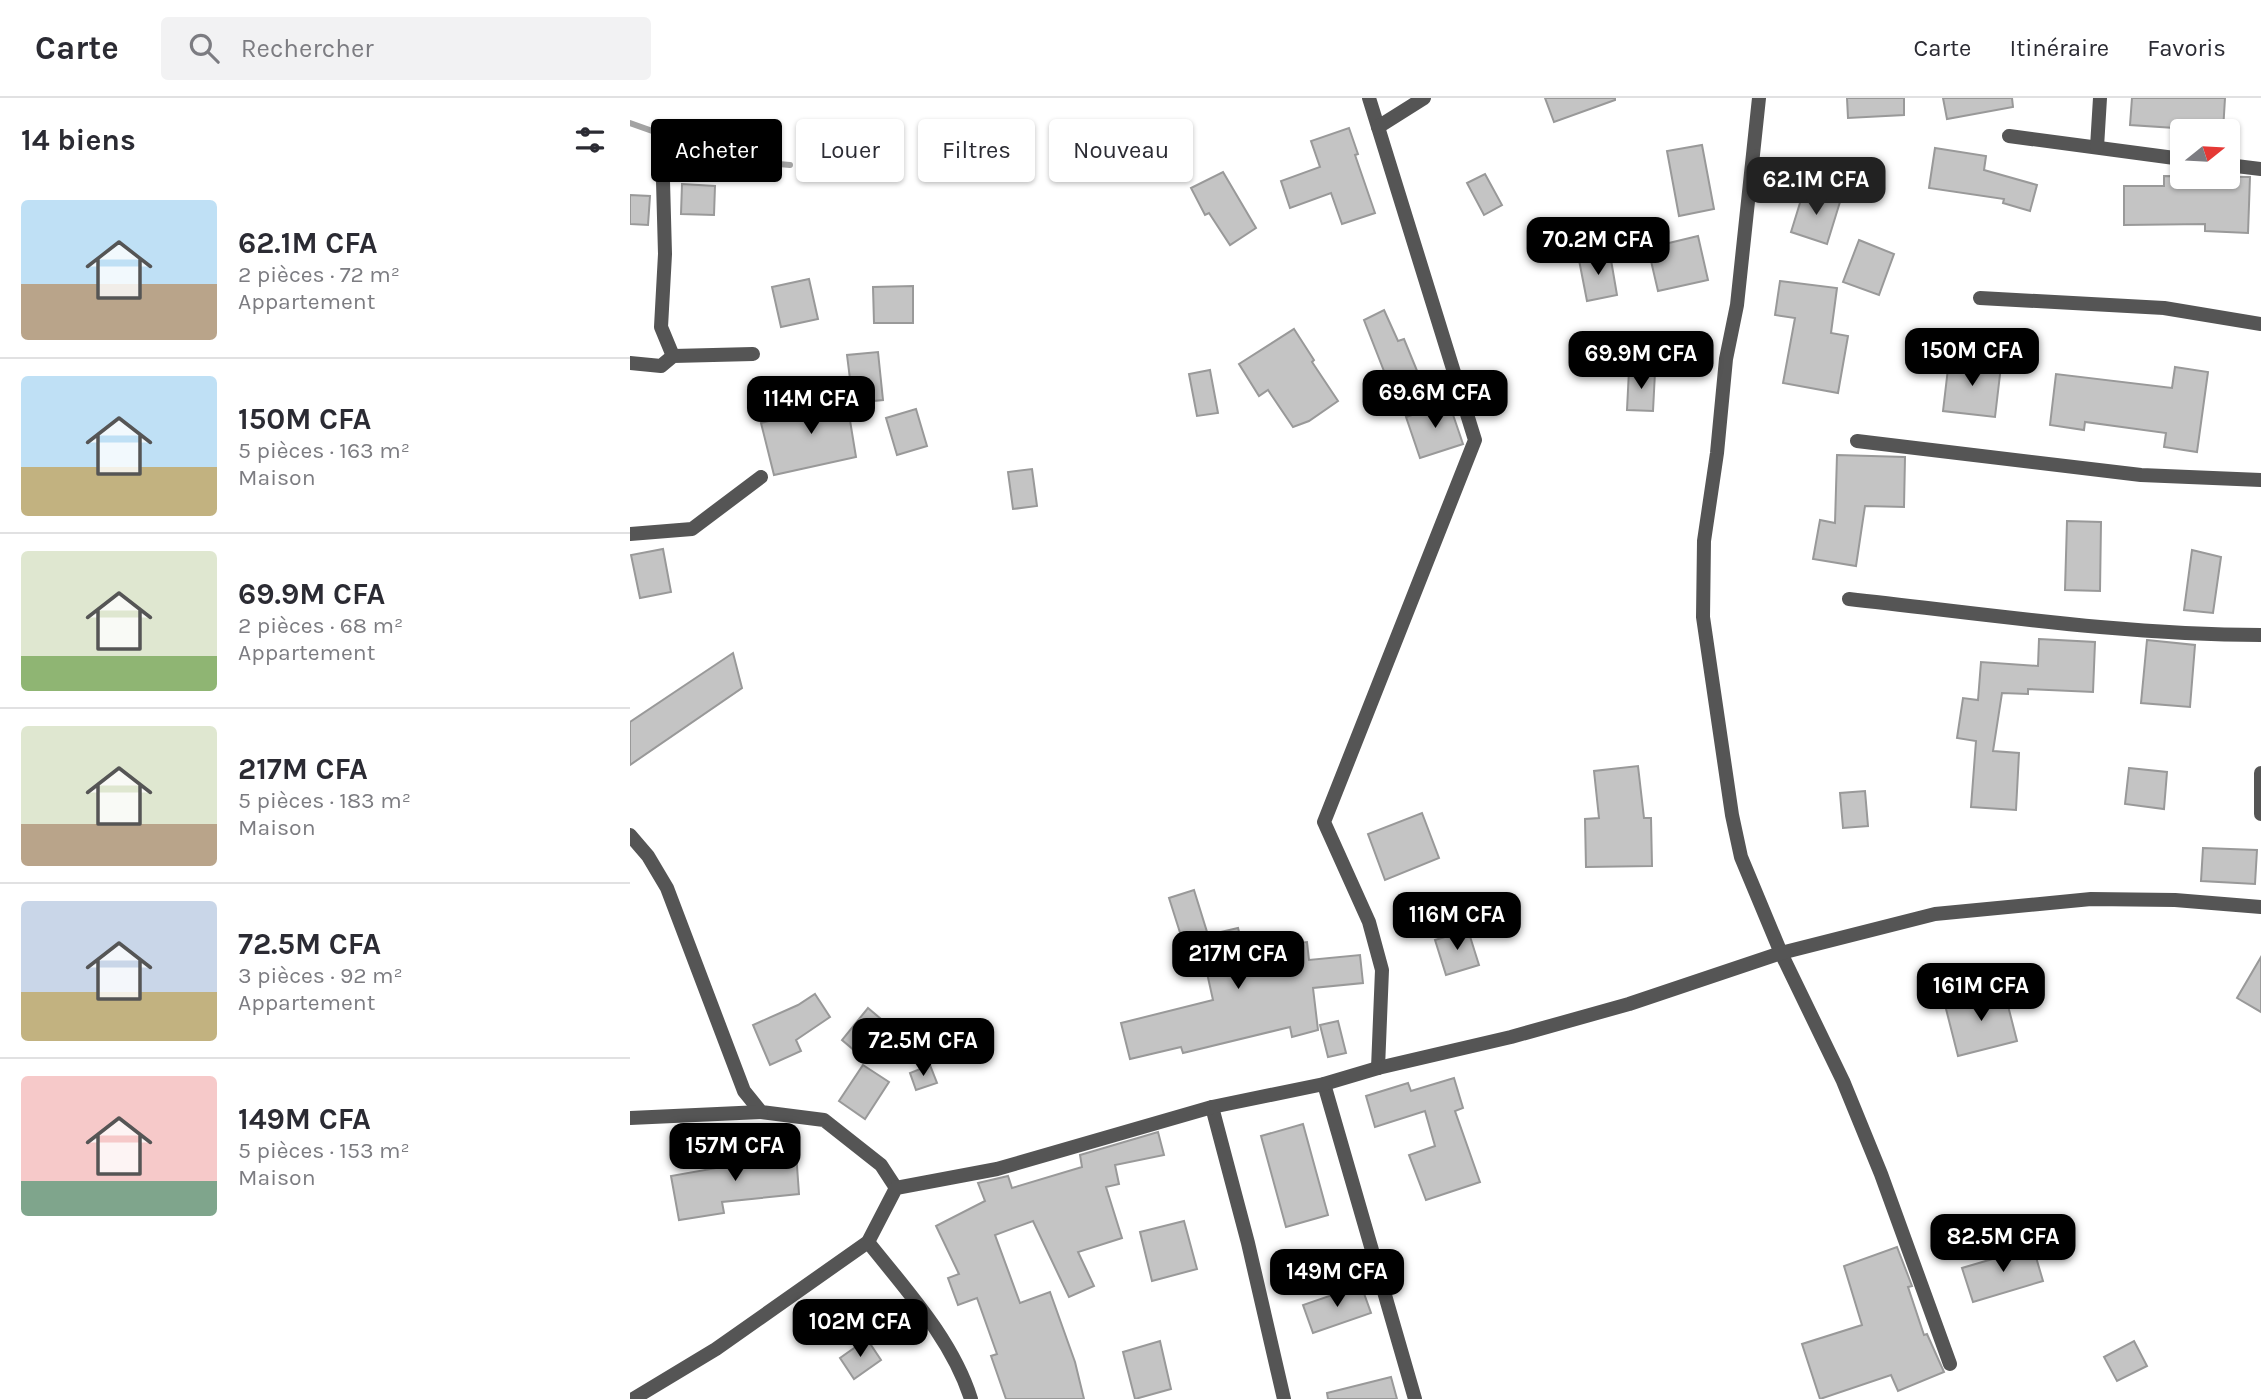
<!DOCTYPE html>
<html lang="fr">
<head>
<meta charset="utf-8">
<style>
	body { margin:0; font-family:Karla,sans-serif; background:#f2f2f3; color:#2b2b33; height:100vh; display:flex; flex-direction:column; font-size:26px; white-space:nowrap }
	* { box-sizing:border-box; margin:0 }
	p { font-size:23px; color:#7c7c81 }
	.icon { flex:none; width:38px; height:38px; fill:none; stroke:currentColor; stroke-width:2; stroke-linecap:round; stroke-linejoin:round }
	.map { position:relative; flex:1; overflow:hidden }
	.sheet { display:flex; flex-direction:column; background:#fff; width:630px }
	.sheet>* { flex:none }
	.top-card { position:absolute; left:21px; top:21px; width:665px; height:63px; display:flex; gap:14px }
	.needle { width:46px; rotate:72deg }
	.buttons { position:absolute; left:1540px; top:21px; display:grid; gap:14px }
	.buttons a { display:grid; place-items:center; width:70px; height:70px; border-radius:7px; background:#fff; box-shadow:0 2px 5px #0004; font-size:35px }
	.price { position:absolute; translate:-50% -60px; padding:0 16px; border-radius:14px; background:#000; color:#fff; font-size:23px; line-height:46px; filter:drop-shadow(0 2px 4px #0008) }
	.price::after { content:''; position:absolute; left:50%; top:42px; width:21px; height:16px; margin-left:-10px; background:inherit; clip-path:polygon(0 0,100% 0,50% 100%) }
	.price.selected { background:#222; color:#fff }
	ul { padding:0; list-style:none }
	li { display:flex; align-items:center; gap:21px; height:175px; padding:0 21px }
	li+li { border-top:2px solid #e1e1e2 }
	li span { display:grid; place-items:center; flex:none; width:196px; height:140px; border-radius:7px; color:#555 }
	li>.icon { margin-inline-start:auto }
	span .icon { width:84px; height:84px; fill:#fffc; stroke-width:1 }
	li b { font-size:30px }
	h2 { display:flex; justify-content:space-between; align-items:center; height:84px; padding:0 21px; font-size:30px }
	.tag { padding:0 24px; border-radius:7px; background:#fff; box-shadow:0 2px 5px #0004; font-size:24px; line-height:63px }
	.tag.selected { background:#000; color:#fff }
	header { display:flex; align-items:center; gap:42px; box-sizing:border-box; height:98px; padding:0 35px; background:#fff; border-bottom:2px solid #e1e1e2 }
	header strong { font-size:33px }
	nav { display:flex; gap:38px; margin-inline-start:auto; font-size:24px }
	.search { width:490px; height:63px; background:#f2f2f3; display:flex; align-items:center; gap:18px; box-sizing:border-box; padding:0 24px; border-radius:7px; color:#7c7c81; font-size:26px }
	main { display:flex; flex:1; min-height:0 }
	.map>svg:first-child { display:block }
</style>
</head>
<body>
<header>
<strong>Carte</strong>
<div class="search"><svg class="icon" aria-label="search" viewBox="0 0 24 24"><circle cx="10" cy="10" r="6"/><path d="M15 15l6 6"/></svg>Rechercher</div>
<nav><a>Carte</a><a>Itinéraire</a><a>Favoris</a></nav>
</header>
<main>
<section class="sheet">
<h2>14 biens<svg class="icon" aria-label="filters" viewBox="0 0 24 24"><path d="M4 7h16M4 17h16"/><circle cx="9" cy="7" r="2"/><circle cx="15" cy="17" r="2"/></svg></h2>
<ul>
<li><span style="background:linear-gradient(#bfe0f5 60%,#b9a48a 0)"><svg class="icon" aria-label="home" viewBox="0 0 24 24"><path d="M3 11l9-7 9 7M6 9v11h12V9"/></svg></span><div><b>62.1M CFA</b><p>2 pièces · 72 m²</p><p>Appartement</p></div></li>
<li><span style="background:linear-gradient(#bfe0f5 65%,#c2b280 0)"><svg class="icon" aria-label="home" viewBox="0 0 24 24"><path d="M3 11l9-7 9 7M6 9v11h12V9"/></svg></span><div><b>150M CFA</b><p>5 pièces · 163 m²</p><p>Maison</p></div></li>
<li><span style="background:linear-gradient(#dfe7d0 75%,#8fb573 0)"><svg class="icon" aria-label="home" viewBox="0 0 24 24"><path d="M3 11l9-7 9 7M6 9v11h12V9"/></svg></span><div><b>69.9M CFA</b><p>2 pièces · 68 m²</p><p>Appartement</p></div></li>
<li><span style="background:linear-gradient(#dfe7d0 70%,#b9a48a 0)"><svg class="icon" aria-label="home" viewBox="0 0 24 24"><path d="M3 11l9-7 9 7M6 9v11h12V9"/></svg></span><div><b>217M CFA</b><p>5 pièces · 183 m²</p><p>Maison</p></div></li>
<li><span style="background:linear-gradient(#c9d6e8 65%,#c2b280 0)"><svg class="icon" aria-label="home" viewBox="0 0 24 24"><path d="M3 11l9-7 9 7M6 9v11h12V9"/></svg></span><div><b>72.5M CFA</b><p>3 pièces · 92 m²</p><p>Appartement</p></div></li>
<li><span style="background:linear-gradient(#f6c9c9 75%,#7fa58c 0)"><svg class="icon" aria-label="home" viewBox="0 0 24 24"><path d="M3 11l9-7 9 7M6 9v11h12V9"/></svg></span><div><b>149M CFA</b><p>5 pièces · 153 m²</p><p>Maison</p></div></li>
</ul>
</section>
<div class="map">
<svg width="1631" height="1301" viewBox="0 0 1631 1301">
	<rect width="100%" height="100%" fill="#fff"/>
	<g fill="none" stroke-linecap="round" stroke-linejoin="round">
		<path stroke="#a3a3a3" stroke-width="6" d="M 0,25 L 104,62 L 160,67"/>
	</g>
	<g fill="#c4c4c4" stroke="#999" stroke-width="2">
		<path d="M 915,0 L 985,0 L 985,2 L 924,24 Z"/>
		<path d="M 1217,0 L 1274,0 L 1274,17 L 1218,20 Z"/>
		<path d="M 1313,0 L 1382,0 L 1383,9 L 1317,21 Z"/>
		<path d="M 1502,0 L 1595,0 L 1593,33 L 1560,33 L 1560,31 L 1500,27 Z"/>
		<path d="M 719,30 L 728,56 L 725,57 L 745,115 L 712,126 L 701,95 L 660,110 L 651,83 L 690,69 L 681,43 Z"/>
		<path d="M 1072,47 L 1084,111 L 1049,118 L 1037,53 Z"/>
		<path d="M 1305,50 L 1356,58 L 1354,72 L 1407,87 L 1400,113 L 1373,105 L 1374,101 L 1299,90 Z"/>
		<path d="M 593,74 L 626,130 L 600,147 L 579,115 L 575,117 L 561,90 Z"/>
		<path d="M 855,76 L 872,107 L 854,117 L 837,85 Z"/>
		<path d="M 1534,78 L 1620,79 L 1618,135 L 1575,133 L 1575,126 L 1494,127 L 1494,88 L 1534,88 Z"/>
		<path d="M 52,86 L 85,88 L 84,117 L 51,116 Z"/>
		<path d="M 1174,92 L 1210,104 L 1197,146 L 1161,134 Z"/>
		<path d="M 0,97 L 20,98 L 18,127 L 0,126 Z"/>
		<path d="M 1068,138 L 1078,182 L 1028,193 L 1018,150 Z"/>
		<path d="M 1229,142 L 1264,156 L 1249,197 L 1213,184 Z"/>
		<path d="M 980,156 L 987,197 L 957,203 L 949,162 Z"/>
		<path d="M 179,181 L 188,221 L 151,229 L 142,189 Z"/>
		<path d="M 1150,183 L 1207,190 L 1201,235 L 1218,238 L 1208,295 L 1153,285 L 1165,220 L 1145,217 Z"/>
		<path d="M 283,188 L 283,225 L 244,225 L 243,189 Z"/>
		<path d="M 754,212 L 768,243 L 774,241 L 790,280 L 761,291 L 734,222 Z"/>
		<path d="M 664,231 L 684,262 L 682,264 L 708,303 L 679,323 L 663,329 L 638,292 L 629,298 L 609,266 Z"/>
		<path d="M 248,254 L 253,302 L 223,305 L 217,257 Z"/>
		<path d="M 1319,262 L 1371,268 L 1365,319 L 1313,313 Z"/>
		<path d="M 1545,269 L 1578,274 L 1567,354 L 1534,349 L 1536,335 L 1455,324 L 1454,332 L 1420,327 L 1426,276 L 1542,290 Z"/>
		<path d="M 580,272 L 588,315 L 567,318 L 559,276 Z"/>
		<path d="M 999,272 L 1025,274 L 1023,313 L 997,312 Z"/>
		<path d="M 215,292 L 226,359 L 144,377 L 131,325 L 194,309 L 192,296 Z"/>
		<path d="M 819,305 L 833,346 L 790,360 L 776,319 Z"/>
		<path d="M 286,311 L 297,348 L 267,357 L 256,320 Z"/>
		<path d="M 1207,357 L 1275,359 L 1274,409 L 1235,408 L 1226,468 L 1183,461 L 1190,422 L 1205,425 Z"/>
		<path d="M 402,371 L 407,408 L 383,411 L 378,374 Z"/>
		<path d="M 1437,423 L 1471,424 L 1470,493 L 1435,492 Z"/>
		<path d="M 33,451 L 41,494 L 10,500 L 1,457 Z"/>
		<path d="M 1562,452 L 1591,459 L 1583,515 L 1554,512 Z"/>
		<path d="M 1409,541 L 1465,544 L 1463,594 L 1398,591 L 1398,596 L 1372,595 L 1363,653 L 1389,655 L 1386,712 L 1341,709 L 1346,643 L 1327,640 L 1333,600 L 1348,602 L 1351,564 L 1408,568 Z"/>
		<path d="M 1517,542 L 1565,547 L 1560,609 L 1511,605 Z"/>
		<path d="M 103,555 L 112,590 L 0,667 L 0,624 Z"/>
		<path d="M 1008,668 L 1014,720 L 1021,720 L 1022,768 L 956,769 L 955,721 L 969,720 L 964,673 Z"/>
		<path d="M 1499,670 L 1537,674 L 1534,711 L 1495,706 Z"/>
		<path d="M 1235,693 L 1238,728 L 1213,730 L 1210,695 Z"/>
		<path d="M 792,715 L 809,760 L 755,782 L 738,736 Z"/>
		<path d="M 1573,750 L 1627,752 L 1625,786 L 1571,783 Z"/>
		<path d="M 564,792 L 578,837 L 608,830 L 619,871 L 654,867 L 651,847 L 677,844 L 679,862 L 730,857 L 733,885 L 683,890 L 688,932 L 662,939 L 660,929 L 553,955 L 551,949 L 500,961 L 491,925 L 583,902 L 575,866 L 556,871 L 550,844 L 553,844 L 539,800 Z"/>
		<path d="M 838,832 L 849,867 L 816,877 L 805,842 Z"/>
		<path d="M 1631,859 L 1631,914 L 1607,900 Z"/>
		<path d="M 1374,892 L 1387,943 L 1328,958 L 1315,907 Z"/>
		<path d="M 185,896 L 200,919 L 166,942 L 171,953 L 140,967 L 123,927 L 168,907 Z"/>
		<path d="M 238,910 L 251,921 L 225,953 L 212,942 Z"/>
		<path d="M 708,923 L 716,955 L 698,959 L 690,927 Z"/>
		<path d="M 233,967 L 259,984 L 235,1021 L 209,1003 Z"/>
		<path d="M 300,967 L 307,985 L 286,992 L 280,975 Z"/>
		<path d="M 824,980 L 833,1010 L 825,1013 L 850,1084 L 796,1102 L 779,1057 L 805,1048 L 795,1013 L 745,1029 L 736,998 L 778,985 L 781,993 Z"/>
		<path d="M 673,1026 L 698,1117 L 656,1129 L 631,1038 Z"/>
		<path d="M 528,1034 L 534,1057 L 485,1067 L 489,1086 L 476,1089 L 492,1140 L 448,1154 L 464,1188 L 439,1199 L 403,1123 L 365,1137 L 390,1205 L 420,1194 L 445,1264 L 454,1301 L 376,1301 L 361,1258 L 367,1256 L 347,1200 L 328,1207 L 318,1180 L 329,1176 L 306,1128 L 355,1103 L 348,1085 L 378,1078 L 382,1090 L 452,1069 L 450,1057 Z"/>
		<path d="M 166,1054 L 169,1096 L 92,1104 L 94,1115 L 49,1122 L 41,1078 L 92,1069 L 91,1060 Z"/>
		<path d="M 554,1123 L 567,1171 L 522,1183 L 510,1134 Z"/>
		<path d="M 1267,1149 L 1282,1188 L 1278,1189 L 1294,1237 L 1297,1236 L 1314,1274 L 1268,1293 L 1261,1277 L 1190,1301 L 1172,1246 L 1232,1227 L 1214,1168 Z"/>
		<path d="M 1403,1149 L 1413,1183 L 1343,1204 L 1332,1170 Z"/>
		<path d="M 731,1187 L 741,1215 L 683,1235 L 673,1207 Z"/>
		<path d="M 237,1241 L 251,1262 L 224,1281 L 210,1260 Z"/>
		<path d="M 530,1243 L 541,1291 L 505,1301 L 493,1254 Z"/>
		<path d="M 1504,1243 L 1517,1268 L 1487,1283 L 1474,1259 Z"/>
		<path d="M 761,1279 L 767,1301 L 698,1301 L 697,1295 Z"/>
	</g>
	<g fill="none" stroke-linecap="round" stroke-linejoin="round">
		<g stroke="#555" stroke-width="14">
			<path d="M 739,0 L 845,342 L 694,724 L 739,824 L 752,872 L 748,970"/>
			<path d="M 1129,0 L 1107,207 L 1096,261 L 1087,355 L 1074,443 L 1073,519 L 1102,717 L 1111,759 L 1151,855 L 1213,983 L 1251,1076 L 1320,1266"/>
			<path d="M 748,29 L 794,0"/>
			<path d="M 1379,38 L 1552,61"/>
			<path d="M 1467,49 L 1470,0"/>
			<path d="M 1598,67 L 1631,71"/>
			<path d="M 33,83 L 35,156 L 31,229 L 43,258"/>
			<path d="M 1350,200 L 1534,210 L 1631,226"/>
			<path d="M 0,265 L 31,268 L 43,258 L 123,256"/>
			<path d="M 1227,343 L 1511,377 L 1631,382"/>
			<path d="M 0,436 L 62,431 L 131,379"/>
			<path d="M 1219,501 C 1356,516 1493,537 1631,537"/>
			<path d="M 1631,675 L 1631,716"/>
			<path d="M 0,737 L 18,758 L 37,790 L 114,993 L 131,1014 L 194,1022 L 251,1067 L 266,1090"/>
			<path d="M 694,986 L 785,1301"/>
			<path d="M 582,1009 L 618,1145 L 654,1301"/>
			<path d="M 0,1020 L 131,1014"/>
			<path d="M 238,1144 C 276,1192 322,1241 341,1301"/>
		</g>
		<path stroke="#555" stroke-width="14" d="M 3,1301 L 86,1251 L 238,1144 L 266,1090 L 367,1071 L 582,1009 L 694,986 L 748,970 L 881,939 L 999,906 L 1151,855 L 1305,816 L 1461,801 L 1545,802 L 1631,809"/>
	</g>
</svg>
<div class="buttons">
<a><svg class="needle" viewBox="-14 -14 28 28"><path d="M0-13l5 13h-10z" fill="#e53935"/><path d="M0 13l5-13h-10z" fill="#7c7c81"/></svg></a>
</div>
<b class="price selected" style="left:1186px;top:119px">62.1M CFA</b>
<b class="price" style="left:968px;top:179px">70.2M CFA</b>
<b class="price" style="left:1342px;top:290px">150M CFA</b>
<b class="price" style="left:1011px;top:293px">69.9M CFA</b>
<b class="price" style="left:805px;top:332px">69.6M CFA</b>
<b class="price" style="left:181px;top:338px">114M CFA</b>
<b class="price" style="left:827px;top:854px">116M CFA</b>
<b class="price" style="left:608px;top:893px">217M CFA</b>
<b class="price" style="left:1351px;top:925px">161M CFA</b>
<b class="price" style="left:293px;top:980px">72.5M CFA</b>
<b class="price" style="left:105px;top:1085px">157M CFA</b>
<b class="price" style="left:1373px;top:1176px">82.5M CFA</b>
<b class="price" style="left:707px;top:1211px">149M CFA</b>
<b class="price" style="left:230px;top:1261px">102M CFA</b>
<div class="top-card">
<a class="tag selected">Acheter</a>
<a class="tag">Louer</a>
<a class="tag">Filtres</a>
<a class="tag">Nouveau</a>
</div>
</div>
</main>
</body>
</html>
